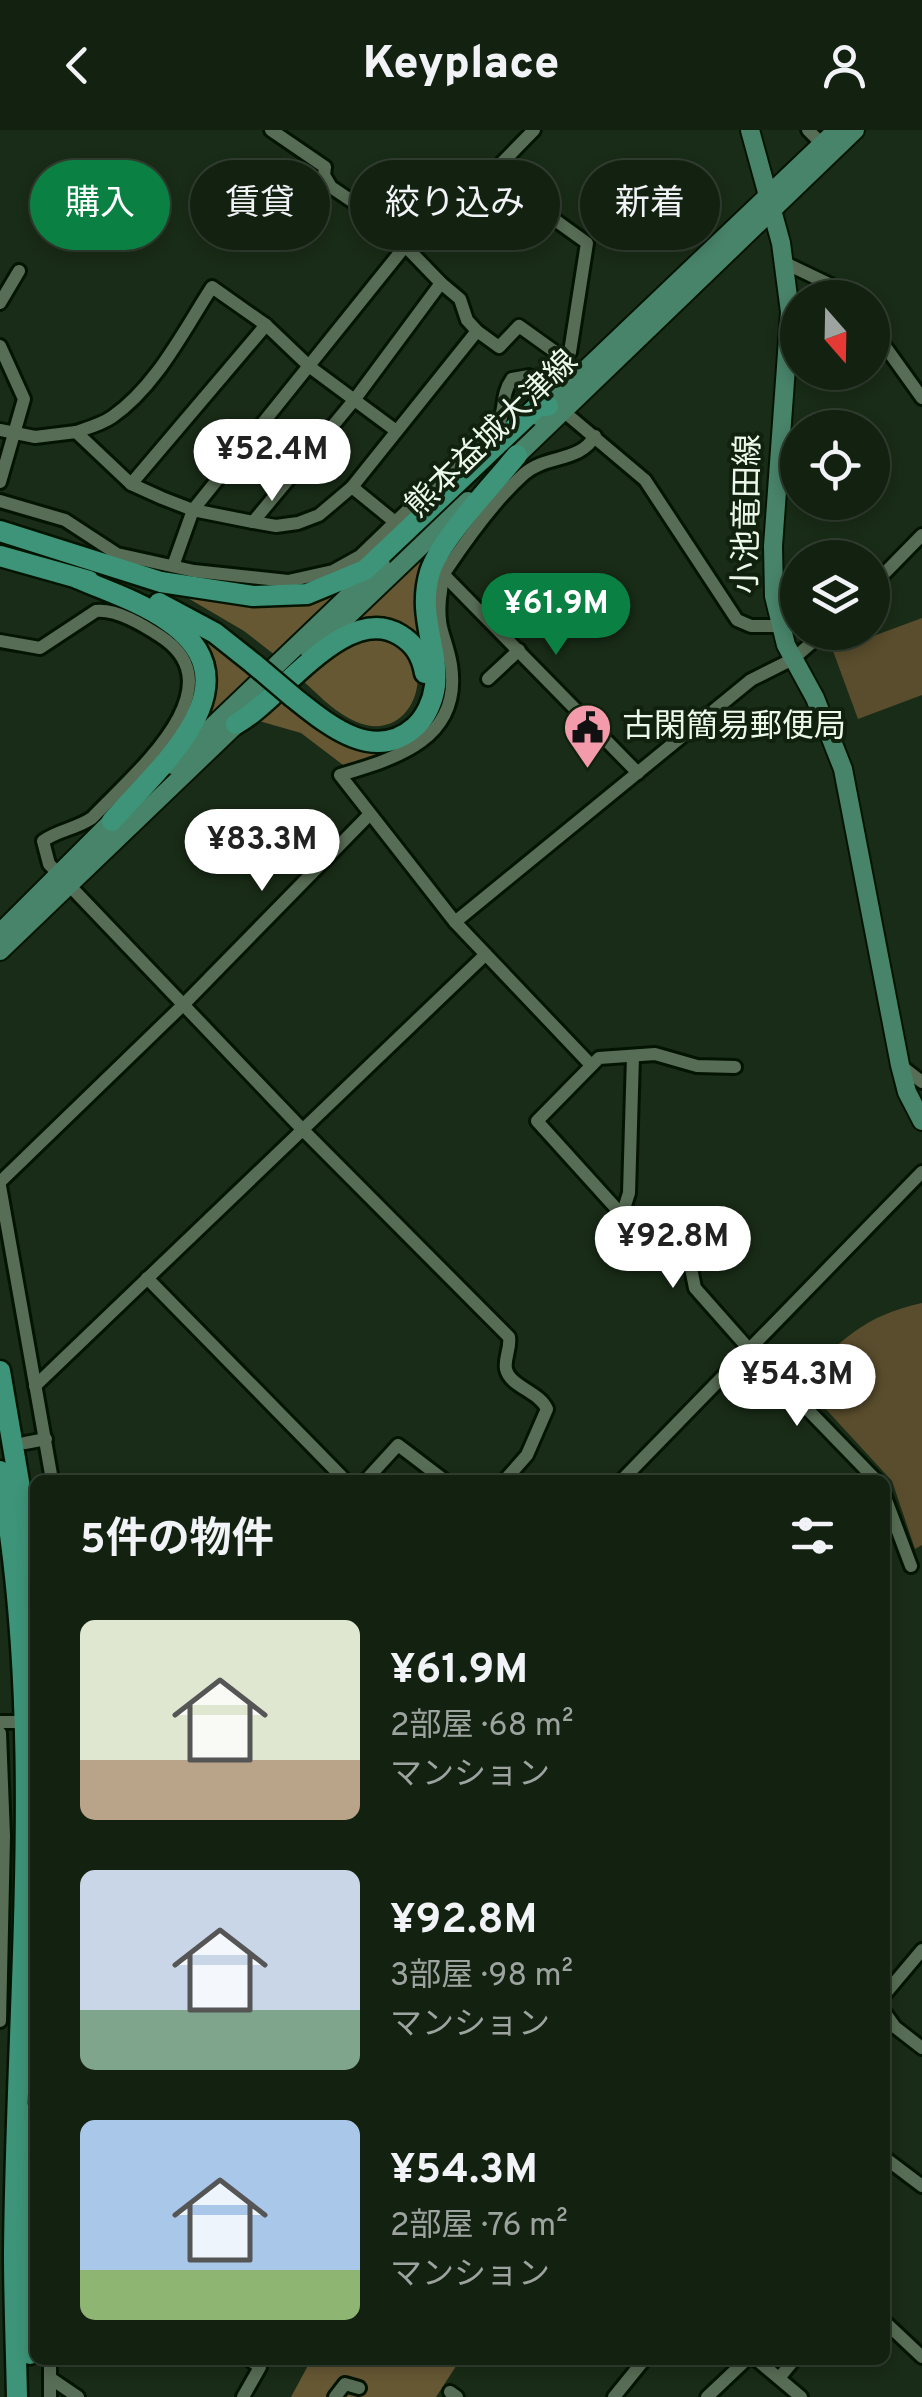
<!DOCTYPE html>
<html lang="ja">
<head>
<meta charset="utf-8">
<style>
	body { margin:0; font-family:Overpass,"Noto Sans JP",sans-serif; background:#202e1f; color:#f1f3f6; height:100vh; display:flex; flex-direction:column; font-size:38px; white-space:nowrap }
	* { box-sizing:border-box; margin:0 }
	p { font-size:32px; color:#9da39f }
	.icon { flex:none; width:55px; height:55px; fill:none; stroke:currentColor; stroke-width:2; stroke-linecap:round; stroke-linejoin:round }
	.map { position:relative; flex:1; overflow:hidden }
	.side { position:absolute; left:30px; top:1345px; width:860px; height:890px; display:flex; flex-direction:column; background:#132111; border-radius:15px; box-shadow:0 5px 15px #0003,0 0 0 2px #323e31 }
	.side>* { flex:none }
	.banner { position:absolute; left:30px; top:30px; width:862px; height:90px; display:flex; gap:20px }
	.needle { width:65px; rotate:160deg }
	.buttons { position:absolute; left:780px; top:150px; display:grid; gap:20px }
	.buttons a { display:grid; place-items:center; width:110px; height:110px; border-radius:50%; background:#132111; box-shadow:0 5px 15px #0003,0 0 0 2px #323e31; font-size:50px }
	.price { position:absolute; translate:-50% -85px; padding:0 22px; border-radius:35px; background:#fff; color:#222; font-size:32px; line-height:65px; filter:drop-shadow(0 2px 5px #0008) }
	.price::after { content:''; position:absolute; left:50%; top:60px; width:30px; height:22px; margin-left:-15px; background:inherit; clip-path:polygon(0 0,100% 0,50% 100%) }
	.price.on { background:#0b8043; color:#fff }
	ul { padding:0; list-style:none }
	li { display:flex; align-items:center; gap:30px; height:250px; padding:0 50px }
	li span { display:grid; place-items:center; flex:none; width:280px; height:200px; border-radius:15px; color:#555 }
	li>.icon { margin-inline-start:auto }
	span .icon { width:120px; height:120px; fill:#fffc; stroke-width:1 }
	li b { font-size:42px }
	h2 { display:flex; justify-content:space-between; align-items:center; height:120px; padding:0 50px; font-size:42px }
	.pill { padding:0 35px; border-radius:45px; background:#132111; box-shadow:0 5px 15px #0003,0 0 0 2px #323e31; font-size:35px; line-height:90px }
	.pill.on { background:#0b8043; color:#fff }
	header { display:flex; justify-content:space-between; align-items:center; height:130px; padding:0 50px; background:#132111; font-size:45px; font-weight:800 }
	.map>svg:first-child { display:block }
</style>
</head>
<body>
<header><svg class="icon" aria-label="back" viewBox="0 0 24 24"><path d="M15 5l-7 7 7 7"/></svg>Keyplace<svg class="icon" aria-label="person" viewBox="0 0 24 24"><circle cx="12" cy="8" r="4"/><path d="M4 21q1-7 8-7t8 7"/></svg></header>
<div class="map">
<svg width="922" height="2267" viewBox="0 0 922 2267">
	<rect width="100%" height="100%" fill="#192c17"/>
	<g fill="#5a4d2d">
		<path d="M 922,488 L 922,565 L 858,589 L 833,521 Z"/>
		<path d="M 922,1173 L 922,1415 L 915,1419 L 892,1351 L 800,1251 C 842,1210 863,1186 922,1173 Z"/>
	</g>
	<g fill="#675834">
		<path d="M 430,417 L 425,525 L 349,495 Z"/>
		<path d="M 363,448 L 280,529 L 244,501 L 181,464 L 246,468 Z"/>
		<path d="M 144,471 L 264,544 L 187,617 L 212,542 Z"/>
		<path d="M 357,508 C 367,508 380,506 389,509 C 439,523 419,607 366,595 C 341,589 321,567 302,550 L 336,519 Z"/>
		<path d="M 286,565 L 317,594 L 409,612 L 347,638 L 301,603 L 259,591 Z"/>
		<path d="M 311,2230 L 460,2230 L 436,2267 L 291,2267 Z"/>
	</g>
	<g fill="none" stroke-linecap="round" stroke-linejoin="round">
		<defs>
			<g id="minor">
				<path d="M 271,0 L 325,37 L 324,45 L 331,57 L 380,90 L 441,153 L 460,169 L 467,190 L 477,201 L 499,217 L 519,196 L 565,229"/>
				<path d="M 808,0 L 822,14"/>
				<path d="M 785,133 L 858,168"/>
				<path d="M 0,173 L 19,141"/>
				<path d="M 872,190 L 879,208 L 922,268"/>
				<path d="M 0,216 L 24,269 L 0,352"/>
				<path d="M 538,252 L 562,280 L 645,350 L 737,490 L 751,496 L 780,496"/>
				<path d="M 0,300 L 35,307 L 76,302 L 131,354 L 162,368 L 193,380 L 253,392 L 276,396 L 298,393 L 319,385 L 352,357 L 477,201"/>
				<path d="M 76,302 C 88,298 102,294 112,287 C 156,257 184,200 212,157 L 266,195 L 310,237 L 395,300"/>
				<path d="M 131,354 L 266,195"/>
				<path d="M 352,357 L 395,392"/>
				<path d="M 0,371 L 65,390 L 117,424 L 194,441 L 288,451 L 333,441 L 360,426 L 500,291 C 505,276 502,263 512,249 L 529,246 L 538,252 L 570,222 L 587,113 L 491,44 L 534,0"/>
				<path d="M 253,392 L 355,269 L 441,153"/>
				<path d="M 173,436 L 193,380 L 406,115"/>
				<path d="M 443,444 L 638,643"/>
				<path d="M 872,456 L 922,405"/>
				<path d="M 0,511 L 40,518 L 96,481 C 117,479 143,495 160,506 C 241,558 130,647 92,688 C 76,699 58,700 43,711 L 49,734 L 302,999 L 509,1207 C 511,1218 504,1228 506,1239 C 510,1257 539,1261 547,1279 L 527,1325 L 505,1350"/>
				<path d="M 488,549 L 519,520"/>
				<path d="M 455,792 L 751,550 L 793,529 L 824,502"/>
				<path d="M 591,935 L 455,792 L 340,645 C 397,628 462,609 451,535 C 446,505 437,502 440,468 C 442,458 441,447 447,439 C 469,406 495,370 524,344 C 547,324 579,333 595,306"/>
				<path d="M 900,935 L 922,952"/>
				<path d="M 735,937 L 697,936 L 655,924 L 599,928 L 537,991 L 622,1085 L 683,1099 L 695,1158 L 748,1218 L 876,1350"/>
				<path d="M 0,1052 L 185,873 L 369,685"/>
				<path d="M 0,1056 L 52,1350"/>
				<path d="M 622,1085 L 629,1063 L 633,926"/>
				<path d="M 147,1148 L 345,1350"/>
				<path d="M 35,1256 L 485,825"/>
				<path d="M 25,1313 L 46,1309"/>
				<path d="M 366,1350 L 398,1315 L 444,1350"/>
				<path d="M 622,1350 L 922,1042"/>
				<path d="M 885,1367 L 911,1436"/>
				<path d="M 0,1592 L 16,1592"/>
				<path d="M 0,1603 L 4,1706 L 0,1891"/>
				<path d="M 885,1864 L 922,1820"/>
				<path d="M 885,1883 L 895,1897 L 922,1918"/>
				<path d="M 885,2028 L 922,2056"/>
				<path d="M 885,2192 L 922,2227"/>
				<path d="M 50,2230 L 50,2267"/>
				<path d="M 757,2230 L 801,2267"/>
				<path d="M 50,2248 L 78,2267"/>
				<path d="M 779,2248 L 794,2230"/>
				<path d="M 450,2262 L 457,2267"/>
				<path d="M 243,2267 L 260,2237 L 250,2230"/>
				<path d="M 335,2267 L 345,2254 L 359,2258"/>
				<path d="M 614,2267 L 644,2230"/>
				<path d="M 707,2267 L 746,2230"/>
			</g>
			<g id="major">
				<path d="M 750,0 L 781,113 L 790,182 L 773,416 L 774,466 L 786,515 L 815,568 L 843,639 L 900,935 L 907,962 L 922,991"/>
				<path d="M 537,286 L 837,0"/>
				<path d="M 509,333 L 855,0"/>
				<path d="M 310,522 L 468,371"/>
				<path d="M 172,635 L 381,435"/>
				<path d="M 0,803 L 120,683"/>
				<path d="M 0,821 L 245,586"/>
			</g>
			<g id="highway">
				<path d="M 0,401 L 161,452 L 253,466 L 307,464 L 365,440 L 538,276 L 548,276"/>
				<path d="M 0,426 L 89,451"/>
				<path d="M 77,448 C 107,461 141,472 168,491 C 260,554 160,636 112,691"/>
				<path d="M 159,473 L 215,503 L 254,534"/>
				<path d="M 293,567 C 327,594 373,634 415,597 C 426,587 433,571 435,556 C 439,519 417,486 430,442 C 441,408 493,355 517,325"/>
				<path d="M 236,594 C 280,570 346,471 400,505 C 415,514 422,526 425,543"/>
				<path d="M 0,1241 L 23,1375 L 35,1491"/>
				<path d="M 0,1341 C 47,1599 16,1862 14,2123 C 14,2171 16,2219 17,2267"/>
				<path d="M 30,2224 L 35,1981"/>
			</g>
		</defs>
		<use href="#minor" stroke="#041403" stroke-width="18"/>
		<use href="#major" stroke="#041403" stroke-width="22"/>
		<use href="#highway" stroke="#041403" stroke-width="25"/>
		<use href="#minor" stroke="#586d55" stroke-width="12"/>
		<use href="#major" stroke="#48846a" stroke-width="18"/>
		<use href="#highway" stroke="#3d9478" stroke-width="20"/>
		<defs>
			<path id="highway-bridge" d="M 254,534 L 293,567"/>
		</defs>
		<use href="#highway-bridge" stroke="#041403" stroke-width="25" stroke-linecap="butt"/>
		<use href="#highway-bridge" stroke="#3d9478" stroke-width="20"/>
	</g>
	<defs>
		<symbol id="civic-pin" viewBox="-11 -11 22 30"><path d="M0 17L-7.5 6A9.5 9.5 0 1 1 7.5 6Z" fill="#f39aab" stroke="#10220e"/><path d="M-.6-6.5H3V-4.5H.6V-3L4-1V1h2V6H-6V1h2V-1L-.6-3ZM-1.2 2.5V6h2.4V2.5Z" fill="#111"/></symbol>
	</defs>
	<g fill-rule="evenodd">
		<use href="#civic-pin" x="560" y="570" width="55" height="75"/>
	</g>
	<g text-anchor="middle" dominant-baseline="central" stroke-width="8" stroke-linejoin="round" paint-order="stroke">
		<g font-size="32" fill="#ecf8eb" stroke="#10220e">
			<text transform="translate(493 305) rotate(-44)">熊本益城大津線</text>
			<text transform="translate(749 384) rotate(-89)">小池竜田線</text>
		</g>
		<g font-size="32" fill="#ecf8eb" stroke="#10220e" text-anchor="start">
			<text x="622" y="598">古閑簡易郵便局</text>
		</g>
	</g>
</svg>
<div class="buttons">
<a><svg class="needle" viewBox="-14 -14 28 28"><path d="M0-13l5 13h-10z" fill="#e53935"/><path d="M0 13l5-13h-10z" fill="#9da39f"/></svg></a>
<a><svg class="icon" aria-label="locate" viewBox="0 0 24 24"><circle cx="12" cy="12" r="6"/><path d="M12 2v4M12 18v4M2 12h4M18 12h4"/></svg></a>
<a><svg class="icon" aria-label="layers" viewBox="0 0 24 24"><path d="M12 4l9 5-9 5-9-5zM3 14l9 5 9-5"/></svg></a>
</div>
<b class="price" style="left:272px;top:374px">¥52.4M</b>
<b class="price on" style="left:556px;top:528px">¥61.9M</b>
<b class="price" style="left:262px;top:764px">¥83.3M</b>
<b class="price" style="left:673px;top:1161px">¥92.8M</b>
<b class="price" style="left:797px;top:1299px">¥54.3M</b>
<div class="banner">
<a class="pill on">購入</a>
<a class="pill">賃貸</a>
<a class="pill">絞り込み</a>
<a class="pill">新着</a>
</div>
<section class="side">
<h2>5件の物件<svg class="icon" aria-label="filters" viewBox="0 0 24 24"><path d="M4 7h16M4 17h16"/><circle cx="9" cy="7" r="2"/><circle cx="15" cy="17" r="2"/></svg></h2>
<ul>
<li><span style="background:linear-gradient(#dfe7d0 70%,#b9a48a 0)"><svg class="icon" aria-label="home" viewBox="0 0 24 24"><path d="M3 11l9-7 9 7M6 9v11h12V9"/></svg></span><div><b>¥61.9M</b><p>2部屋 · 68 m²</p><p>マンション</p></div></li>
<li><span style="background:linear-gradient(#c9d6e8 70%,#7fa58c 0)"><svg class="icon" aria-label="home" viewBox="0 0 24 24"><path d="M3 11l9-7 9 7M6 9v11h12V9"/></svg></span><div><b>¥92.8M</b><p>3部屋 · 98 m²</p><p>マンション</p></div></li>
<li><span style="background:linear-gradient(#a9c7e8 75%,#8fb573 0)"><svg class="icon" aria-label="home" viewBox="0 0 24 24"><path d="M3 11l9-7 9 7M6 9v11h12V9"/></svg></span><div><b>¥54.3M</b><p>2部屋 · 76 m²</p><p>マンション</p></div></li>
</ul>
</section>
</div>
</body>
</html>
